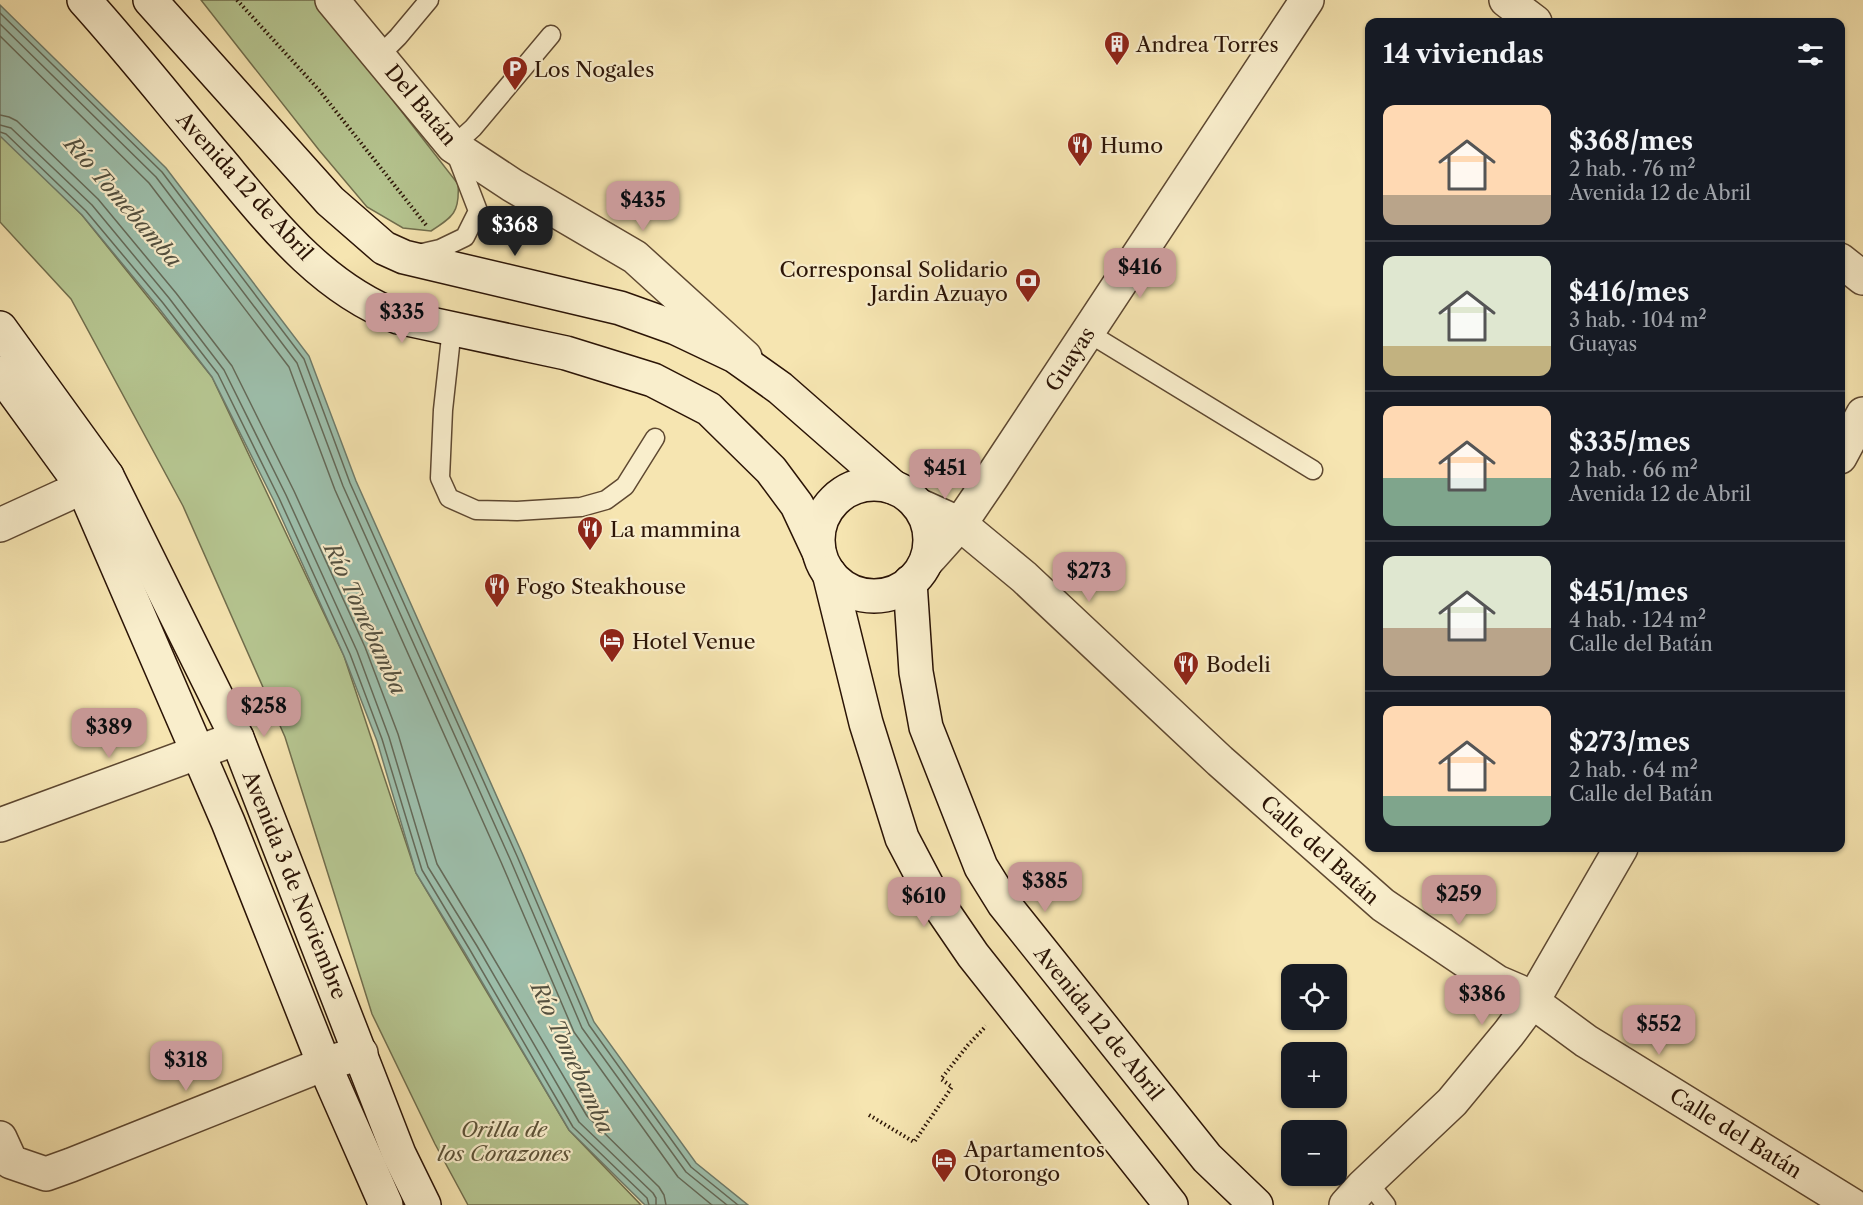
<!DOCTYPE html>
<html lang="es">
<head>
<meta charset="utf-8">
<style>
	body { margin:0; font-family:"Libre Caslon Text",serif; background:#242831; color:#f1f3f6; height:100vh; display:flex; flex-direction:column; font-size:22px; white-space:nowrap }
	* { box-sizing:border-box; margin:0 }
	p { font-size:20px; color:#9ea1a6 }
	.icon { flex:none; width:33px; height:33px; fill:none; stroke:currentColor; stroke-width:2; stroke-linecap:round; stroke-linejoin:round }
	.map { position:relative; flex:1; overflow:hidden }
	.drawer { position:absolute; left:1365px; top:18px; width:480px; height:834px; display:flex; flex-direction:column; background:#171b24; border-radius:12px; box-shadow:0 2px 4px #0004 }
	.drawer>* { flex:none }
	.controls { position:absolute; left:1281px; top:964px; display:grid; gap:12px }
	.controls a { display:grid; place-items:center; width:66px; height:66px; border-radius:12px; background:#171b24; box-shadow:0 2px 4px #0004; font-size:30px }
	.price { position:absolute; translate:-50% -51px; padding:0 14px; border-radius:12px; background:#c59692; color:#111; font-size:20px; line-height:39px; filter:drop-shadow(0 2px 3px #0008) }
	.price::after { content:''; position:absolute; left:50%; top:36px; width:18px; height:14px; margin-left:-9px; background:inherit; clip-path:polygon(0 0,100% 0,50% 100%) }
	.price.current { background:#222; color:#fff }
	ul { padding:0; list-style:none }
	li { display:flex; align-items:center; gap:18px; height:150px; padding:0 18px }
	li+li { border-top:2px solid #363941 }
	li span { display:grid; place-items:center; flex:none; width:168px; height:120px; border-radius:12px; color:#555 }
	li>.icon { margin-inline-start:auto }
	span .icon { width:72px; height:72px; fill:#fffc; stroke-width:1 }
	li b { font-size:26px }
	h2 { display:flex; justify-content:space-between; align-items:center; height:72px; padding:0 18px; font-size:26px }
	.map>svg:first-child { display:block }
</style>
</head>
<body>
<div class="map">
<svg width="1863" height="1205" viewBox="0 0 1863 1205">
	<rect width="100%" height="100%" fill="#f6e5b1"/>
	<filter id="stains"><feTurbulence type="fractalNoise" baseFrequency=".00333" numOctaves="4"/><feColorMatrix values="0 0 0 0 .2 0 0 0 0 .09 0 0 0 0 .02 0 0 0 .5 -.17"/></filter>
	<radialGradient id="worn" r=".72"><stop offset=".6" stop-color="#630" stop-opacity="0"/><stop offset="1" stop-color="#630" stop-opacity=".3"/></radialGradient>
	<g fill="#b6c691" stroke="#706d4c" stroke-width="1.5">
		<path d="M 201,0 L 315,0 L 458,184 C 460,212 453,217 431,231 L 403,228 L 367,207 L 319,150 Z"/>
		<path d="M 0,134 L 82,215 L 212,377 L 344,656 L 416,873 L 569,1130 L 641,1205 L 468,1205 L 435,1144 L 372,1014 L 285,737 L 183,506 L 71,299 L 0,222 Z"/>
	</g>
	<path fill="#9dbfac" stroke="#6f7b6a" stroke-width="1.5" d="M 0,5 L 166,168 L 309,356 L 356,481 L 522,853 L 594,1022 L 696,1163 L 748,1205 L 645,1205 L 569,1130 L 465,953 L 416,873 L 377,741 L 344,656 L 274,501 L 212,377 L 158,307 L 82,215 L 0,136 Z"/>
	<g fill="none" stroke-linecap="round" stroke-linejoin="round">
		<g stroke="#646a59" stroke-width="1.5">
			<path d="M 0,13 L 162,172 L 304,359 L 350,483 L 517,856 L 589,1025 L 691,1167 L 738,1205"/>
			<path d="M 0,24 L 156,177 L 297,363 L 343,486 L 510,859 L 582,1028 L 686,1172 L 727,1205"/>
			<path d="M 0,36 L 149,183 L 289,367 L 335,490 L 501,862 L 574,1032 L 678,1177 L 712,1205"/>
			<path d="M 0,115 L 9,117 L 17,121 L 98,199 L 176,293 L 232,366 L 294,491 L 365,647 L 398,734 L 437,864 L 484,942 L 587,1116 L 659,1187 L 664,1195 L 666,1205"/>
			<path d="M 0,125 L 11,128 L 92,205 L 169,298 L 224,370 L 286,495 L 357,651 L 389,737 L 428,867 L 477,946 L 579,1122 L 653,1193 L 656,1198 L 656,1205"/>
			<path d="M 0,132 L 6,134 L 86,211 L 163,303 L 218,374 L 279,498 L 350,654 L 382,739 L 422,870 L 470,950 L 573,1127 L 647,1198 L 649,1205"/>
		</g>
		<defs>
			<g id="lane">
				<path d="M 379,56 L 398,37 L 429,0"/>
				<path d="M 418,254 L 440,249 L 465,237 L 478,211 L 453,146 L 473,128 L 551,35"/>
				<path d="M 452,328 L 443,410 L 440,478 L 449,498 L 476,510 L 517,511 L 581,507 L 606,500 L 625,486 L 655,438"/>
				<path d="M 1087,332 L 1313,470"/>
				<path d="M 1368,1182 L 1386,1205"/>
			</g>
			<g id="street">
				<path d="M 332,0 L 453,146 L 512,185 L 635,257 L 745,357"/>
				<path d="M 1506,0 L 1535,22"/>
				<path d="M 1840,260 L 1863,278"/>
				<path d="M 1840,457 L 1863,414"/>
				<path d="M 918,505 L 960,524 L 1024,577 L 1220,761 L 1383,905 L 1497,982 L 1518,991 L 1586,1041 L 1852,1205"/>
				<path d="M 0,525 L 107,476"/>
				<path d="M 926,562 L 960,524 L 992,477 L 1307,0"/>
				<path d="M 0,825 L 237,738"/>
				<path d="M 0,1138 L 11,1162 L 46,1174 L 71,1165 L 324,1064 L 361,1053"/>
				<path d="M 1346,1205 L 1363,1186 L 1452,1102 L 1509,1033 L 1532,1002 L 1621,848"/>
			</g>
			<g id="secondary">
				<path d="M 84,0 C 131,52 174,107 219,160 C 270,221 321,288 398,317 L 566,353 L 653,380 L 709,409 L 771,470 L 797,505 L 819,552"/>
				<path d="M 150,0 L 330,201 L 384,248 L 404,257 L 620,308 L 676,328 L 735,356 L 780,388 L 893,487"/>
				<path d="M 0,328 L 107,476 L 237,738 L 399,1154 L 424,1205"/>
				<path d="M 0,373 L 83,487 L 228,822 L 324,1064 L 386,1205"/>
				<circle cx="874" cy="540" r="56"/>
				<path d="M 829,573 L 866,723 L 902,838 L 932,895 L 973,955 L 1171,1205"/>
				<path d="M 910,582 L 916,672 L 926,727 L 981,867 L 1004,904 L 1207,1158 L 1256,1205"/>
			</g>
		</defs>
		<use href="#lane" stroke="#5e4831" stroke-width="21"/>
		<use href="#street" stroke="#5e4831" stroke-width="36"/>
		<use href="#secondary" stroke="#2b1406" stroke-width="36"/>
		<g stroke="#2b1406" stroke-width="4" stroke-dasharray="1.5 3" stroke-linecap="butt">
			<path d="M 237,0 L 319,90 L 426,225"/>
			<path d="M 869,1115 L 914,1142 L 952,1087 L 941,1079 L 968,1045 L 986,1026"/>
		</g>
		<use href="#lane" stroke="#f9eecc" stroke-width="18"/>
		<use href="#street" stroke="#f9eecc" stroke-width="33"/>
		<use href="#secondary" stroke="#f9eecc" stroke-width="33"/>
	</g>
	<defs>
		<symbol id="building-pin" viewBox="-11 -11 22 30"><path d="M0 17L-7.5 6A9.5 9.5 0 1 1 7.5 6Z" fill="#8f2418" stroke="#f9eecc"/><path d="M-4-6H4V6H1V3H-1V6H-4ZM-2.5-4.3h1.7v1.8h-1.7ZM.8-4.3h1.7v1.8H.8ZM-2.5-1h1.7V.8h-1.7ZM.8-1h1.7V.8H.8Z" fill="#fff"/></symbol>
		<symbol id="parking-pin" viewBox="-11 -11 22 30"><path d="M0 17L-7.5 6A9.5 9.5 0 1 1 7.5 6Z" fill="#8f2418" stroke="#f9eecc"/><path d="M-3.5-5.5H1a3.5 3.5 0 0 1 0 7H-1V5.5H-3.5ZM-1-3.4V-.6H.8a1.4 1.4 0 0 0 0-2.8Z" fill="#fff"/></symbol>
		<symbol id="restaurant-pin" viewBox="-11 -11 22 30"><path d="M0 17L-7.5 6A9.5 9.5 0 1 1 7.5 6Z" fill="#8f2418" stroke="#f9eecc"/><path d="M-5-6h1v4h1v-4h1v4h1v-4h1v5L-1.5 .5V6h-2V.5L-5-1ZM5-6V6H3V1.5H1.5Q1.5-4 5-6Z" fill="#fff"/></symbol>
		<symbol id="bank-pin" viewBox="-11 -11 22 30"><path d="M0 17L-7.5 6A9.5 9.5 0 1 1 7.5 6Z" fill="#8f2418" stroke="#f9eecc"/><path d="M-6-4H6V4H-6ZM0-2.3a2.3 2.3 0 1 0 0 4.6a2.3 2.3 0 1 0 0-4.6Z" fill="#fff"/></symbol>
		<symbol id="hotel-pin" viewBox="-11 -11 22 30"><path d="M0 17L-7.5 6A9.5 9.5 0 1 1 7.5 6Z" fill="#8f2418" stroke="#f9eecc"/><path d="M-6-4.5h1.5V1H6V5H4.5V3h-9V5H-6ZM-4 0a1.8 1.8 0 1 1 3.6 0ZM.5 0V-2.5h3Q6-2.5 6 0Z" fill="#fff"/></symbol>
	</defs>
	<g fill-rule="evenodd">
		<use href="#building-pin" x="1102" y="29" width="30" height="40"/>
		<use href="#parking-pin" x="500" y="54" width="30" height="40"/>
		<use href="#restaurant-pin" x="1065" y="130" width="30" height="40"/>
		<use href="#bank-pin" x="1013" y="266" width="30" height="40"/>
		<use href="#restaurant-pin" x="575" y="514" width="30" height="40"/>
		<use href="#restaurant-pin" x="482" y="571" width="30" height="40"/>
		<use href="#hotel-pin" x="597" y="626" width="30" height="40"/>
		<use href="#restaurant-pin" x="1171" y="649" width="30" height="40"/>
		<use href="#hotel-pin" x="929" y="1146" width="30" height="40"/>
	</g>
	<g text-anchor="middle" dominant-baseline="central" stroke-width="4.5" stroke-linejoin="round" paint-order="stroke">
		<g font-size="21" fill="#2b1406" stroke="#f9eecc" text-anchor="start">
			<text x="1136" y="44">Andrea Torres</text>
			<text x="534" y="69">Los Nogales</text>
			<text x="1100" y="145">Humo</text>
			<text x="1008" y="269" text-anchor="end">Corresponsal Solidario<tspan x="1008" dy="24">Jardin Azuayo</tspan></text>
			<text x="610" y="529">La mammina</text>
			<text x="516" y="586">Fogo Steakhouse</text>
			<text x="632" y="641">Hotel Venue</text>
			<text x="1206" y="664">Bodeli</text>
			<text x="964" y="1149">Apartamentos<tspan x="964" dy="24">Otorongo</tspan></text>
		</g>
		<g font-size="21" fill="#2b1406" stroke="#f9eecc">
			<text transform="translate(421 105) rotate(50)">Del Batán</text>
			<text transform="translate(245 186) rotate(48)">Avenida 12 de Abril</text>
			<text transform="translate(1070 359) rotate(-57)">Guayas</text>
			<text transform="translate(1320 850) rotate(42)">Calle del Batán</text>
			<text transform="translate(295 885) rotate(68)">Avenida 3 de Noviembre</text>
			<text transform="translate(1099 1023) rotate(51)">Avenida 12 de Abril</text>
			<text transform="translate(1736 1133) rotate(32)">Calle del Batán</text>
		</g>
		<g font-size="21" font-style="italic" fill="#5c5237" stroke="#f9eecc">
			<text x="504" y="1129">Orilla de<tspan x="504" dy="24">los Corazones</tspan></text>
		</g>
		<g font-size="22" font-style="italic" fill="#535040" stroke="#f9eecc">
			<text transform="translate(123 202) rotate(49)">Río Tomebamba</text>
			<text transform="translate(365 619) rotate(65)">Río Tomebamba</text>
			<text transform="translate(572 1058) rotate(65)">Río Tomebamba</text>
		</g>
	</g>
	<rect width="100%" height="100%" filter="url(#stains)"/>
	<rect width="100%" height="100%" fill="url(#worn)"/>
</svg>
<div class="controls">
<a><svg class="icon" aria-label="locate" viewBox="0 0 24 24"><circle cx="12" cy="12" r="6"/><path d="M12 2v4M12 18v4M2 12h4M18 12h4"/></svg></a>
<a>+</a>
<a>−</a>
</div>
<b class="price" style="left:643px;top:232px">$435</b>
<b class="price current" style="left:515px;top:257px">$368</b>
<b class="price" style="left:1140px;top:299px">$416</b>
<b class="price" style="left:402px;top:344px">$335</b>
<b class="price" style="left:945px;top:500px">$451</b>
<b class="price" style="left:1089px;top:603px">$273</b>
<b class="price" style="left:264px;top:738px">$258</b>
<b class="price" style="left:109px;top:759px">$389</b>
<b class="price" style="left:1045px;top:913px">$385</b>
<b class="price" style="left:1459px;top:926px">$259</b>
<b class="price" style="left:924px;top:928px">$610</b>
<b class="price" style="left:1482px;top:1026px">$386</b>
<b class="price" style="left:1659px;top:1056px">$552</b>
<b class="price" style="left:186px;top:1092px">$318</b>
<section class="drawer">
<h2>14 viviendas<svg class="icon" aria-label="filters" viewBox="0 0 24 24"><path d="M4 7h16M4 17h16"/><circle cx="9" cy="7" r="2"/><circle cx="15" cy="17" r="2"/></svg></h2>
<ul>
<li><span style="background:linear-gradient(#ffd9b3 75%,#b9a48a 0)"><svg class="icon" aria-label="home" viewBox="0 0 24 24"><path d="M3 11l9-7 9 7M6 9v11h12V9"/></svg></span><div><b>$368/mes</b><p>2 hab. · 76 m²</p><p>Avenida 12 de Abril</p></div></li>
<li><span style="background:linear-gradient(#dfe7d0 75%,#c2b280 0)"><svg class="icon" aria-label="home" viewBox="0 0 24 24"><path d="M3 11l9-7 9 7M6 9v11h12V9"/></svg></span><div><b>$416/mes</b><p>3 hab. · 104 m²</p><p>Guayas</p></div></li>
<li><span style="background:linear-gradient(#ffd9b3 60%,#7fa58c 0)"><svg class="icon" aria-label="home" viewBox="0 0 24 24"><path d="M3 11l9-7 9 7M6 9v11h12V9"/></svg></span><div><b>$335/mes</b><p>2 hab. · 66 m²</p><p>Avenida 12 de Abril</p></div></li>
<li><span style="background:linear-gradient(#dfe7d0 60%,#b9a48a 0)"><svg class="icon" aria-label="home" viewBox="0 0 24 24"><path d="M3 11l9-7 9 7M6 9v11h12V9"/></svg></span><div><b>$451/mes</b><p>4 hab. · 124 m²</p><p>Calle del Batán</p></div></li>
<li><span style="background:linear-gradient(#ffd9b3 75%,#7fa58c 0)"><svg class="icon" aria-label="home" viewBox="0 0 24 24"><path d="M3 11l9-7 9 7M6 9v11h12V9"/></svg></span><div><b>$273/mes</b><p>2 hab. · 64 m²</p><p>Calle del Batán</p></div></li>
</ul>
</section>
</div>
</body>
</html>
